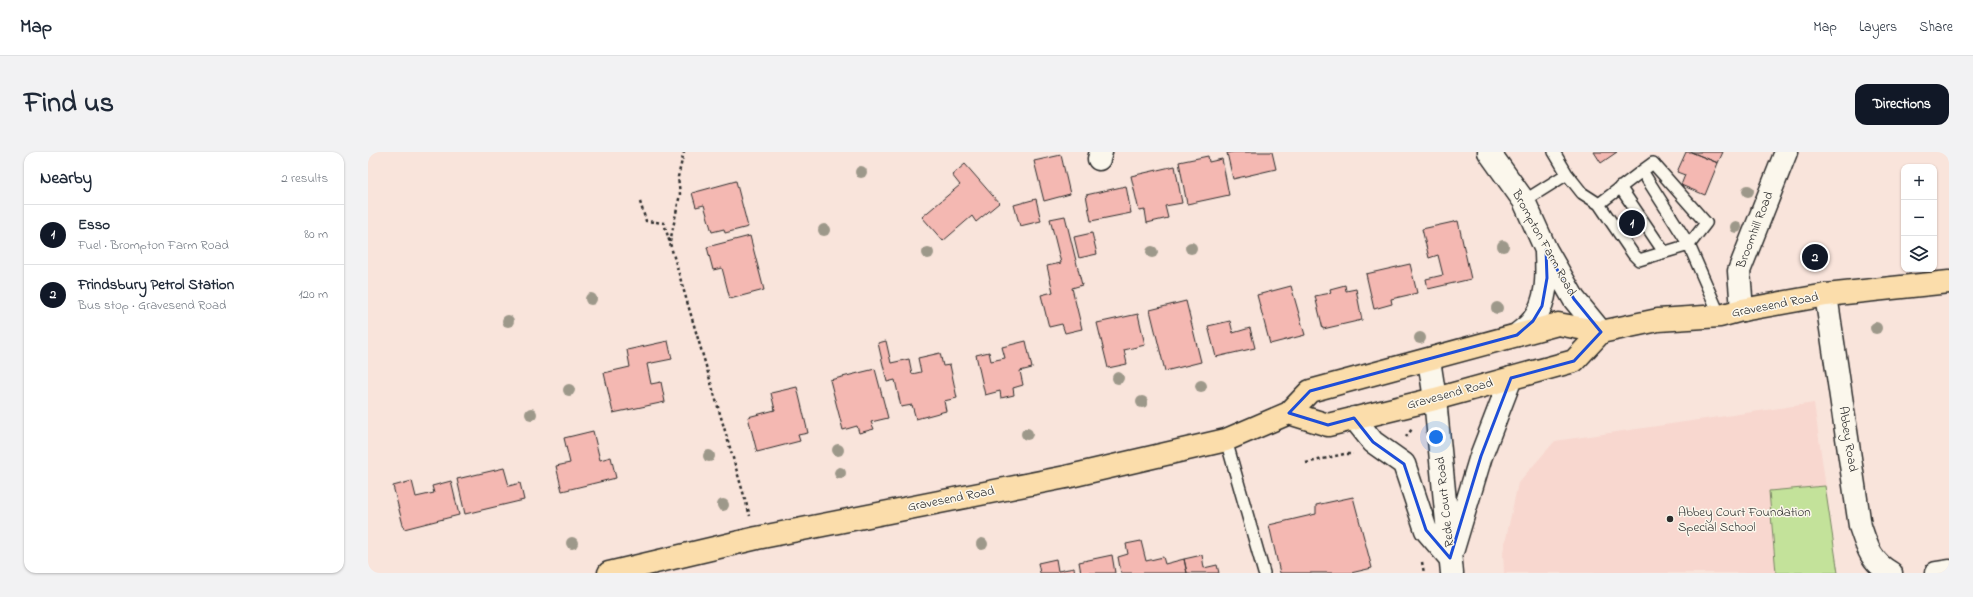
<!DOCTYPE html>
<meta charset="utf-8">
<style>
body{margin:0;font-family:"Indie Flower",sans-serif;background:#f2f2f3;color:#1f2937}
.controls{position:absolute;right:12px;top:12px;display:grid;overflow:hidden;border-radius:8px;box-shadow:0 1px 3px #0004}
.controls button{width:36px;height:36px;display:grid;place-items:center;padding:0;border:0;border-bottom:1px solid #e0e1e3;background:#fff;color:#1f2937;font:20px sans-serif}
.you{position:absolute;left:1068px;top:285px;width:14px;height:14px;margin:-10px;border:3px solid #fff;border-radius:50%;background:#1a73e8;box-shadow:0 0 0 6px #1a73e833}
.badge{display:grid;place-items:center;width:26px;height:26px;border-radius:50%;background:#111827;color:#fff;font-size:13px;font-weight:700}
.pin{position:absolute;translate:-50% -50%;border:2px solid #fff;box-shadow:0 1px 4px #0006}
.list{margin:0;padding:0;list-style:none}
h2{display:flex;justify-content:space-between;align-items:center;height:52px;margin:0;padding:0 16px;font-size:17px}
h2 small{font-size:13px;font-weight:400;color:#747a83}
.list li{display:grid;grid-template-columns:26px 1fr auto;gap:12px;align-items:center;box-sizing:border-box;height:60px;padding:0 16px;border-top:1px solid #e0e1e3}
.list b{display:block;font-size:15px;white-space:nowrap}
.list p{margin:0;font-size:13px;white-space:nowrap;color:#747a83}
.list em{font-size:13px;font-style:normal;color:#747a83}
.icon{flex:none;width:22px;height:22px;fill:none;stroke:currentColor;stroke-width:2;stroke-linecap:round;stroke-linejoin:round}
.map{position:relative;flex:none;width:1581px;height:421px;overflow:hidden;border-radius:12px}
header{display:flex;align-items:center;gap:24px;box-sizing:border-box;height:56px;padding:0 20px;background:#fff;border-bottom:1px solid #e0e1e3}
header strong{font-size:19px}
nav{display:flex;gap:22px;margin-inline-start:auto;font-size:14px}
.intro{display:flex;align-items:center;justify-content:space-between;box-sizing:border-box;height:96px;padding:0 24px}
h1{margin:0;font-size:28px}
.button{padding:10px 18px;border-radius:12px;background:#111827;color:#fff;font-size:14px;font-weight:700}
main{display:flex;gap:24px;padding:0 24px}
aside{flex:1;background:#fff;border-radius:12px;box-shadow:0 1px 3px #0004}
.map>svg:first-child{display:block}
.built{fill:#f8d7cf}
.green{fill:#c3e29a;stroke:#778662}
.building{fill:#f4b8b2;stroke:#2b2b2b}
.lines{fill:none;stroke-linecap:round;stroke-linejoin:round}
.lane-casing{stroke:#2b2b2b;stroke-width:14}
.street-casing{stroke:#2b2b2b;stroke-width:25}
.secondary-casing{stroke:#2b2b2b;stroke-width:25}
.primary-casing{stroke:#2b2b2b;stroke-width:25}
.path{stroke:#2b2b2b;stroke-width:2.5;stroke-dasharray:3 3;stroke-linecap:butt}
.lane{stroke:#fbf7ec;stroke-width:11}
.street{stroke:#fbf7ec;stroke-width:22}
.secondary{stroke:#fbf7ec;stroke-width:22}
.primary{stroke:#fbddab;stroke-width:22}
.tree{fill:#9d988a}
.marked{fill:none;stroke:#1d4ed8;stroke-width:3;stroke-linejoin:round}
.poi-dot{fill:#2b2b2b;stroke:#fbf7ec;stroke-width:1.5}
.labels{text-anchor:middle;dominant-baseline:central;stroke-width:3;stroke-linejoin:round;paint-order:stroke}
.street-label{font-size:13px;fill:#2b2b2b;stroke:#fbf7ec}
.poi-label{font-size:13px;fill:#2b2b2b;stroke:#fbf7ec;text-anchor:start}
</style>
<header>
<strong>Map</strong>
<nav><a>Map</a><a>Layers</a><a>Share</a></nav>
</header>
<div class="intro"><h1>Find us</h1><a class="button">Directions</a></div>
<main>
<aside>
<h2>Nearby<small>2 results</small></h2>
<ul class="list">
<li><span class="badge">1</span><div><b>Esso</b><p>Fuel · Brompton Farm Road</p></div><em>80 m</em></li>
<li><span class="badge">2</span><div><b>Frindsbury Petrol Station</b><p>Bus stop · Gravesend Road</p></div><em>120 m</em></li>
</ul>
</aside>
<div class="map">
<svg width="1581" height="421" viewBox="0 0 1581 421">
<rect width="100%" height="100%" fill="#f9e4db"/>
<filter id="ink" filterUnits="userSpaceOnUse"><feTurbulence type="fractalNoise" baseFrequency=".025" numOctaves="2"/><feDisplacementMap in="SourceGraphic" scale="8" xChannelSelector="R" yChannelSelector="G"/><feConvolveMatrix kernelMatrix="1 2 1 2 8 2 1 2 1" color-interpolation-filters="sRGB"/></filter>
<g filter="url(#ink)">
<!-- built -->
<path class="built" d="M 1446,251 L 1470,421 L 1136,421 L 1135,400 L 1150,331 L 1187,289 Z"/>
<!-- green -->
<path class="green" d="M 1457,334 L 1470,421 L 1408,421 L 1401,339 Z"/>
<!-- building -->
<path class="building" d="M 866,0 L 904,0 L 908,17 L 865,27 L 859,1 Z
M 1226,0 L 1249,0 L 1233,11 Z
M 1318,0 L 1323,0 L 1350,11 L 1337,43 L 1313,33 L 1317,23 L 1309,20 Z
M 1323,0 L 1355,0 L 1350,11 Z
M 693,3 L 702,42 L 676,49 L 666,9 Z
M 840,4 L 841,10 L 854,7 L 861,43 L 819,52 L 811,10 Z
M 597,12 L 631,51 L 608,70 L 604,64 L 575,89 L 554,65 L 592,33 L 584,23 Z
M 807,14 L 814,51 L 797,54 L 800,66 L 779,71 L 777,58 L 771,59 L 763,24 Z
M 368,29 L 380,75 L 357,81 L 356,77 L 344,80 L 336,53 L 328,55 L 324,41 Z
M 758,34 L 763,61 L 723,69 L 718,43 Z
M 668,47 L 673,69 L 652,74 L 646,53 Z
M 697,64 L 714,133 L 704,136 L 714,177 L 697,181 L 694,172 L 681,175 L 673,143 L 685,140 L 679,114 L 693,111 L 682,67 Z
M 1090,69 L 1103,127 L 1060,137 L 1058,127 L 1075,123 L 1070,103 L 1061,106 L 1054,77 Z
M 724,81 L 729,102 L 711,106 L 706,85 Z
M 382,84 L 396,138 L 362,147 L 354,116 L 345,118 L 339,95 Z
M 1042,112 L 1049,141 L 1023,147 L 1024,152 L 1006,157 L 998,122 Z
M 977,133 L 978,139 L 988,137 L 994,168 L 955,177 L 947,144 L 963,141 L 962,137 Z
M 923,134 L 937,183 L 902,192 L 889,143 Z
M 818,149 L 833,210 L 797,219 L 782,158 Z
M 770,162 L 777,193 L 756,198 L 759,212 L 740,216 L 729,171 Z
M 862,169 L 865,181 L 882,176 L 887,196 L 848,205 L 840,174 Z
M 300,189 L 304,207 L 279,212 L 283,232 L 293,230 L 297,250 L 245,261 L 236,221 L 262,215 L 259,198 Z
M 518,189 L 523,211 L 541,207 L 544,222 L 553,220 L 550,206 L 572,201 L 575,214 L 582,213 L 589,246 L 576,249 L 578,259 L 548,267 L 544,253 L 533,255 L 527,228 L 519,230 L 510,191 Z
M 658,189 L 664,216 L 652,219 L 655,233 L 645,236 L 646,243 L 633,246 L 632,239 L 617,243 L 608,203 L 621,200 L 623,209 L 637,206 L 634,195 Z
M 507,217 L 520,266 L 503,270 L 506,277 L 491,281 L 489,274 L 475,278 L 462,228 Z
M 429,235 L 440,281 L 430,283 L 432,289 L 389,300 L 380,265 L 407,258 L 403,241 Z
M 225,279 L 232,308 L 243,305 L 248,326 L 194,339 L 188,314 L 202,311 L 196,286 Z
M 136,316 L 141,334 L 152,331 L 156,348 L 97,362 L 89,327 Z
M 44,329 L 48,345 L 66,341 L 64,334 L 83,329 L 91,363 L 36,377 L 25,334 Z
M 985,345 L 1004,416 L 983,421 L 912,421 L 901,373 L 948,362 L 948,353 Z
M 773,389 L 778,409 L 795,405 L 797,412 L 816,407 L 819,421 L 753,421 L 750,405 L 760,402 L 758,392 Z
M 744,403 L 747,421 L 713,421 L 711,410 Z
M 834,403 L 836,416 L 849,413 L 851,421 L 819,421 L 816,407 Z
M 688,407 L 690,419 L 706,416 L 707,421 L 672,421 L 670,411 Z"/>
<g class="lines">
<!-- lane casing -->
<g class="lane-casing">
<path id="lane" d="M 1186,0 L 1199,22
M 1252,35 L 1296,100
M 1156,49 L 1199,22 L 1214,41 L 1231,52 L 1265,102 L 1271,108 L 1321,93 L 1352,164
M 1231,52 L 1274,19 L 1321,93 L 1338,71 L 1285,11 L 1274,19
M 858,288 L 896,421"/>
</g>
<!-- street casing -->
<g class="street-casing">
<path id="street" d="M 731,7 L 733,0
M 1458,143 L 1492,374 C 1499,395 1503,410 1523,421
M 1374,158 L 1371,119 L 1418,0
M 1568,421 L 1581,419"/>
</g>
<!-- secondary casing -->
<g class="secondary-casing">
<path id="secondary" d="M 1121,0 L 1156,49 L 1178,98 L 1206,147 L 1233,180
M 1149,183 C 1154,178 1161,174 1165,168 C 1180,149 1179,123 1178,101
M 1061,208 L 1067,247 L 1084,421
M 986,266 L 1005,290 L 1036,312 L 1058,378 L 1082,406
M 1085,397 L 1113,304 L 1143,226"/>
</g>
<!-- primary casing -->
<g class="primary-casing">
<path id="primary" d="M 921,261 L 960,273 L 1067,247 L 1206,209 L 1233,180
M 241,421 L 389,386 L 698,325 L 858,288 L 921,261 L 942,239 L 1190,172 L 1233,180 L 1290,168 L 1352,164 L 1374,158 L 1458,143 L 1581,130"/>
</g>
<!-- path -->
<path class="path" d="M 272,50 L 278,69 L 296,71 L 382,364
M 302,90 L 312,42 L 310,25 L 316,0
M 1038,285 L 1044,277
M 938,311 L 976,302 L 985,302
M 1054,410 L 1056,421"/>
<!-- lane -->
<use href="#lane" class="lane"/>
<!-- street -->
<use href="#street" class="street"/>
<!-- secondary -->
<use href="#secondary" class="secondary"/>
<!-- primary -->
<use href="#primary" class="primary"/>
</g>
<!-- trees -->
<g class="tree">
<circle cx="493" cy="20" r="6"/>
<circle cx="1380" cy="39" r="6"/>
<circle cx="1368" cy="75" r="6"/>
<circle cx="456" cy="78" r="6"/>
<circle cx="1135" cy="94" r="6"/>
<circle cx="823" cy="96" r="6"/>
<circle cx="784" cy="100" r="6"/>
<circle cx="560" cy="101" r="6"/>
<circle cx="223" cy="147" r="6"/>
<circle cx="1129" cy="156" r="6"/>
<circle cx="140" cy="169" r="6"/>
<circle cx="1508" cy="176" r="6"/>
<circle cx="1052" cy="186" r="6"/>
<circle cx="750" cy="226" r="6"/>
<circle cx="833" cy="234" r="6"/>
<circle cx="201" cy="238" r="6"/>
<circle cx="774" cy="250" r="6"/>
<circle cx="163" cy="262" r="6"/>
<circle cx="659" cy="282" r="6"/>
<circle cx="470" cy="298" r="6"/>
<circle cx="341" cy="304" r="6"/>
<circle cx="472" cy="321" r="6"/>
<circle cx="355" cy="353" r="6"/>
<circle cx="204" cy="391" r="6"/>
<circle cx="614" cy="392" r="6"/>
</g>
</g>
<!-- marked area -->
<path class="marked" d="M 1178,98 L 1206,147 L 1233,180 L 1206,209 L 1143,226 L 1113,304 L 1082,406 L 1058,378 L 1036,312 L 1005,290 L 986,266 L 960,273 L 921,261 L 942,239 L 1149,183 L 1165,169 L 1174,154 L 1179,126 Z"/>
<!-- markers -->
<circle class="poi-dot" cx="1302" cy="367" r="4"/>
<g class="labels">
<!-- street labels -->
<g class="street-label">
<text transform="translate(1387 78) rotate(-69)">Broomhill Road</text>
<text transform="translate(1176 91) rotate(61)">Brompton Farm Road</text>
<text transform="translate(1407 153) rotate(-11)">Gravesend Road</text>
<text transform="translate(1082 242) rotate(-15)">Gravesend Road</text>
<text transform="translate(1480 287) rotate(81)">Abbey Road</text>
<text transform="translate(583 347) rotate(-11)">Gravesend Road</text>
<text transform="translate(1077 350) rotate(-96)">Rede Court Road</text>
</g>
<!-- poi labels -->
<g class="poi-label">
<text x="1310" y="360">Abbey Court Foundation<tspan x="1310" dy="15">Special School</tspan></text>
</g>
</g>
</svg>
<div class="controls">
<button>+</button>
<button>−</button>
<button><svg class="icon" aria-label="layers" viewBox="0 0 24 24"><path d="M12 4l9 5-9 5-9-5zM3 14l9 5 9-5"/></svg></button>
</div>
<div class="you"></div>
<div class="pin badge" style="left:1264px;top:71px">1</div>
<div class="pin badge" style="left:1447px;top:105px">2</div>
</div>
</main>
